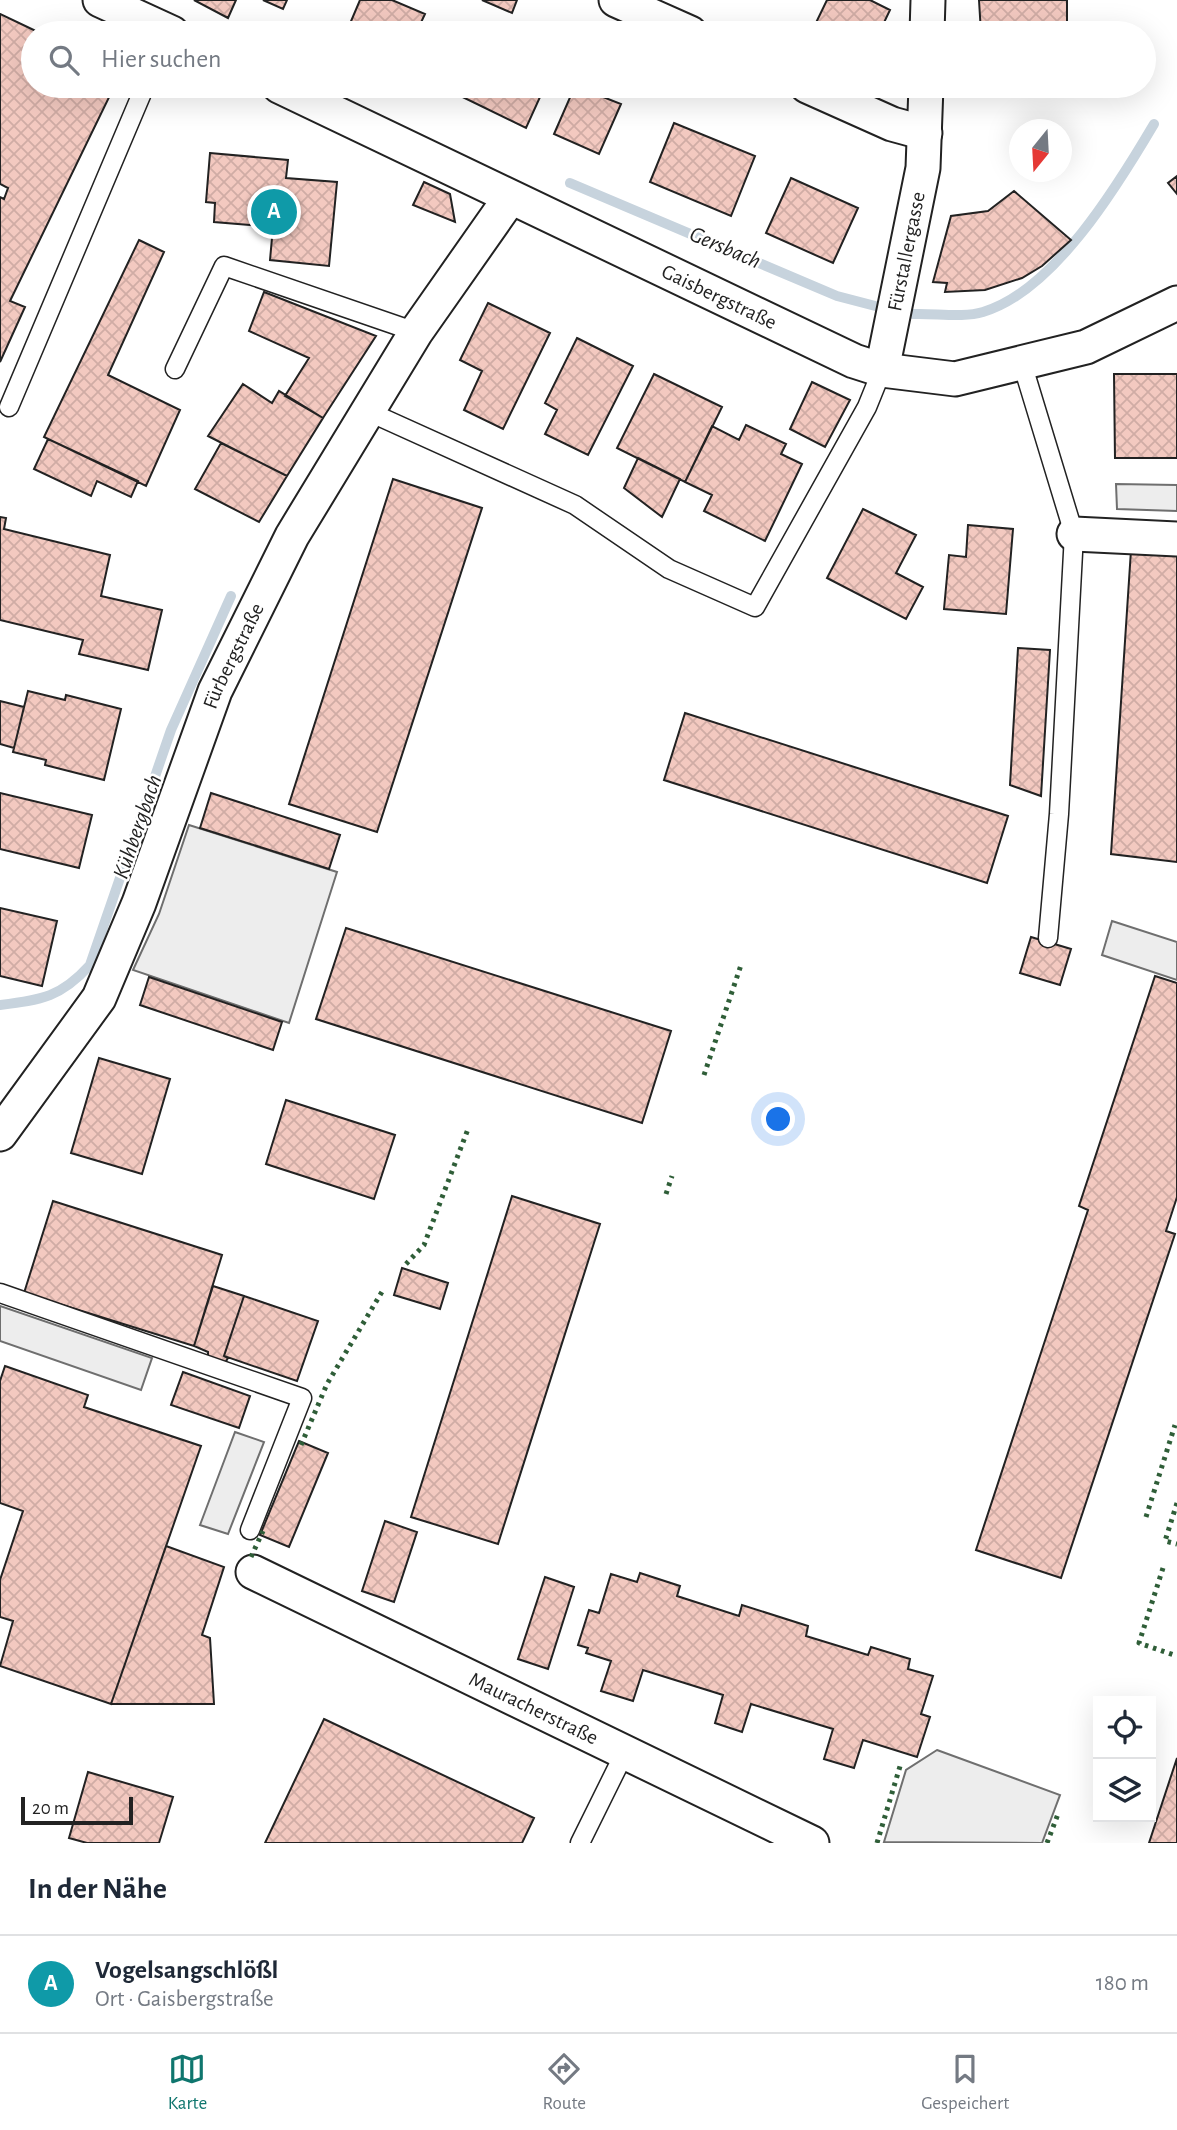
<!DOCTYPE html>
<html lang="de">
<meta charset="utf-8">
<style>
body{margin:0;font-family:"Alegreya Sans",sans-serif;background:#f2f2f3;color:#1f2937}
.controls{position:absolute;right:21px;bottom:21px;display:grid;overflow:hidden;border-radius:0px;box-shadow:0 7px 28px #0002}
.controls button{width:63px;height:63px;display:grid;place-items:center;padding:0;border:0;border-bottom:2px solid #e0e1e3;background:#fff;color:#1f2937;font:35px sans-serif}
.compass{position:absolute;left:1009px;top:119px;width:63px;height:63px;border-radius:50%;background:#fff;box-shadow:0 7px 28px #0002;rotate:198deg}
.scale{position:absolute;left:21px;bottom:18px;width:112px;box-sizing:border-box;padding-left:7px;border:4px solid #222;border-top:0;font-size:19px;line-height:24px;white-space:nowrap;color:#222;-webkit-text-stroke:5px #fff;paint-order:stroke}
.you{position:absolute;left:779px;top:1120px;width:24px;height:24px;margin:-18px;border:5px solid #fff;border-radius:50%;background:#1a73e8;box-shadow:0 0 0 10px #1a73e833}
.badge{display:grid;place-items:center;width:46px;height:46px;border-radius:50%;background:#0f766e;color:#fff;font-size:23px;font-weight:700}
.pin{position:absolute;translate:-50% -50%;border:4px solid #fff;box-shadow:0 2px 7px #0006}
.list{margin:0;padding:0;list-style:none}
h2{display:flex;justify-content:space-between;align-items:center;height:91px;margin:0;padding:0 28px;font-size:30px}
h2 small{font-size:23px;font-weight:400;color:#747a83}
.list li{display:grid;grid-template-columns:46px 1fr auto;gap:21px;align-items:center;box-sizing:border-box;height:98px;padding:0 28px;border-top:2px solid #e0e1e3}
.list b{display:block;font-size:26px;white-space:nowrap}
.list p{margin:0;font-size:23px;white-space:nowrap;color:#747a83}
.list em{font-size:23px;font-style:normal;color:#747a83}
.icon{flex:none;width:38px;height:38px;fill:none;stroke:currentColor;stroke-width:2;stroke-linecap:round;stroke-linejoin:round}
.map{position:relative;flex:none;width:1177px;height:1843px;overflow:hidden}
.search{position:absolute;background:#fff;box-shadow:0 7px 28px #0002;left:21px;right:21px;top:21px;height:77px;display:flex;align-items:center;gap:18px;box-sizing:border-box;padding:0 24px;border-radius:38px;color:#747a83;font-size:26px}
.sheet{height:189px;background:#fff}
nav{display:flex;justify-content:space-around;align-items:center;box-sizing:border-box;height:98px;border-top:2px solid #e0e1e3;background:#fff;font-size:19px;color:#747a83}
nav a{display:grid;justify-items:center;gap:4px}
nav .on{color:#0f766e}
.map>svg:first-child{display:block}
.parking{fill:#ededed;stroke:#6f6f6f;stroke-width:2}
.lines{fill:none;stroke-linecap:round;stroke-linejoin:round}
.stream{stroke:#c7d3dd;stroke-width:10}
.building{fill:url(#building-cross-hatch);stroke:#222;stroke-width:2}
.service-casing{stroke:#222;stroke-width:21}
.minor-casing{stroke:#222;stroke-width:37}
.service{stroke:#fff;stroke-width:18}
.minor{stroke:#fff;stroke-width:33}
.hedge{stroke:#2f5e38;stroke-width:5;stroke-dasharray:3.5 5;stroke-linecap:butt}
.labels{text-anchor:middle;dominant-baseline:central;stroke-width:5;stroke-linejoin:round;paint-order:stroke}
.street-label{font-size:21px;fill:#222;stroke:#fff}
.water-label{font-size:23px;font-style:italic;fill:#222;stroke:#fff}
</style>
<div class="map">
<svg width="1177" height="1843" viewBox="0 0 1177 1843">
<defs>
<pattern id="building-cross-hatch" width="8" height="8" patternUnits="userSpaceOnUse" patternTransform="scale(1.75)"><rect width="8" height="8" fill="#f3c9c0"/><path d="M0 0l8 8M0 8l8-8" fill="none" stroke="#d0aca5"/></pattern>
</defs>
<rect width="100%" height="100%" fill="#fff"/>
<!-- parking -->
<path class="parking" d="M 1116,484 L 1177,485 L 1177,511 L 1117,509 Z
M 189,825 L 337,872 L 289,1023 L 133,970 L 159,914 Z
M 1112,921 L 1177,942 L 1177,980 L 1102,955 Z
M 0,1306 L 152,1358 L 141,1390 L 0,1341 Z
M 235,1432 L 264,1442 L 228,1534 L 200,1525 Z
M 937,1750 L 1060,1795 L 1042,1843 L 884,1842 L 906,1770 Z"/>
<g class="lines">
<!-- stream -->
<path class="stream" d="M 570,183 L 837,296 L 883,308
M 913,314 C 935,313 963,318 983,312 C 1054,291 1118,185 1154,124
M 0,1005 C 42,1000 61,997 90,965 L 171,730 L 231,596"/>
</g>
<!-- building -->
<path class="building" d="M 194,0 L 236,0 L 228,18 Z
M 263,0 L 287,0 L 283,9 Z
M 360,0 L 392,0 L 425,14 L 416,33 L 346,33 Z
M 482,0 L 517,0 L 512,13 Z
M 827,0 L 870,0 L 890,10 L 879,33 L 811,33 Z
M 979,0 L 1067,0 L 1067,33 L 981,33 Z
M 0,14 L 40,33 L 33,33 L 33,86 L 114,87 L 10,301 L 25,307 L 0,362 L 0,197 L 4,199 L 8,188 L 0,184 Z
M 440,86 L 545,86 L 526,128 Z
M 575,86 L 621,104 L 599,154 L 554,134 Z
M 674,123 L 755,156 L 731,216 L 650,182 Z
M 210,153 L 288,160 L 286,178 L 337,182 L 329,266 L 270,260 L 273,227 L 214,222 L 215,203 L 206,202 Z
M 1177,176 L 1177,194 L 1168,183 Z
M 791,178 L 858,208 L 833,263 L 766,233 Z
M 424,182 L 450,194 L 455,222 L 413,205 Z
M 1014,191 L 1071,240 L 1042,266 L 1022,278 L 985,290 L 945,292 L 947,283 L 933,282 L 951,216 L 988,211 Z
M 139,240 L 164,252 L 108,375 L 180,410 L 146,486 L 44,437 Z
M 264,292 L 376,336 L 323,418 L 285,396 L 309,358 L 249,331 Z
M 488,303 L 550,333 L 503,429 L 464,410 L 482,371 L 460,360 Z
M 577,338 L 633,366 L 588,455 L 545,434 L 557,410 L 545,403 Z
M 654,374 L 722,407 L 685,482 L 617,448 Z
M 1114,374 L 1177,374 L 1177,458 L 1115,458 Z
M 812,382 L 850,400 L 825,447 L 790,429 Z
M 243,384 L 272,403 L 279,391 L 323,418 L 287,476 L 208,436 Z
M 746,425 L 786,444 L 781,454 L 802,464 L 765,541 L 704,511 L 712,495 L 685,482 L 712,426 L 739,440 Z
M 48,439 L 138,481 L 131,497 L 97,481 L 91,496 L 34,469 Z
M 221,443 L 287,476 L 259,522 L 195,489 Z
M 638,458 L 680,479 L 662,517 L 624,488 Z
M 393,479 L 482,508 L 377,832 L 289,804 Z
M 863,509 L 916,535 L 896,573 L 923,587 L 906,619 L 827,578 Z
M 0,517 L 6,518 L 4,529 L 110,555 L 101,596 L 162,610 L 148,670 L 79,654 L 83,640 L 0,620 Z
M 968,525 L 1013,529 L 1006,614 L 944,609 L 949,555 L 966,557 Z
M 1131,550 L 1177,553 L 1177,862 L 1111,854 Z
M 1018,648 L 1050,650 L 1041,796 L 1010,785 Z
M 28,691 L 65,700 L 66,695 L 121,709 L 104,780 L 45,765 L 46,760 L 13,752 Z
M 0,701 L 24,707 L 14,748 L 0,744 Z
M 685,713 L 1008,816 L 987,883 L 664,780 Z
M 0,793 L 92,815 L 79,868 L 0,849 Z
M 211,793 L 340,835 L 329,869 L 200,828 Z
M 0,908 L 57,921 L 42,986 L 0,976 Z
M 346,928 L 671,1031 L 642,1123 L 316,1019 Z
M 1031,937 L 1071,949 L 1060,985 L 1020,973 Z
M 1155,976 L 1177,983 L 1177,1197 L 1166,1231 L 1175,1234 L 1061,1578 L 976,1550 L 1088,1210 L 1079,1206 Z
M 149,977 L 282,1022 L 273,1050 L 140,1005 Z
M 99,1058 L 170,1079 L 142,1174 L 71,1153 Z
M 286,1100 L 395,1135 L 374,1199 L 266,1164 Z
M 512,1196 L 600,1224 L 498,1544 L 411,1517 Z
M 53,1201 L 222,1255 L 194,1346 L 24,1293 Z
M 402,1268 L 448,1283 L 440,1309 L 394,1295 Z
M 213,1286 L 244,1296 L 224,1356 L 228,1358 L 225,1363 L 208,1359 L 208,1352 L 194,1346 Z
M 244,1296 L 318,1321 L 297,1381 L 224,1356 Z
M 5,1366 L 88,1395 L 84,1407 L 201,1446 L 111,1704 L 0,1666 L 13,1621 L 0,1617 L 0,1580 L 23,1511 L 0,1503 L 0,1381 Z
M 183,1372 L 250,1396 L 239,1428 L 171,1405 Z
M 299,1441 L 328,1453 L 289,1547 L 260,1535 Z
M 385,1521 L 417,1532 L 394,1602 L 362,1591 Z
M 166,1546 L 224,1567 L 202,1635 L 210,1638 L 214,1704 L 111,1704 Z
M 640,1573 L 680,1586 L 677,1596 L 739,1616 L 742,1605 L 808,1626 L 806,1636 L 868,1655 L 871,1647 L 910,1659 L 908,1669 L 933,1676 L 921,1714 L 930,1717 L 917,1757 L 863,1740 L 854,1768 L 824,1759 L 833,1729 L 751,1704 L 742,1732 L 715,1723 L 723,1695 L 643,1670 L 633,1701 L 601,1691 L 611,1661 L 586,1653 L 588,1648 L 578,1645 L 589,1610 L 599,1613 L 611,1574 L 637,1582 Z
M 545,1577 L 574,1587 L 548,1669 L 518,1659 Z
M 324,1719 L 534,1818 L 522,1843 L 265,1843 Z
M 1177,1758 L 1177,1843 L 1149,1843 Z
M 88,1772 L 173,1797 L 159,1843 L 87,1843 L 69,1838 Z"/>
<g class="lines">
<!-- service casing -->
<g class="service-casing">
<path id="service" d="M 1022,363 L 1074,534 L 1059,814 L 1048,938
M 175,369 L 224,266 L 416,332
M 9,407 L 145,86
M 367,411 L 575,505 L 669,569 L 755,607 L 867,407 L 882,370
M 0,1293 L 302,1398 L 250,1530
M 580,1843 L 625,1752"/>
</g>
<!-- minor casing -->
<g class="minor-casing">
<g id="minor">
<path d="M 100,0 L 172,33"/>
<path d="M 616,0 L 690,33"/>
<path d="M 927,33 L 928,0"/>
<path id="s1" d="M 279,86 L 854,361 L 882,370 L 955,379 L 1086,347 L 1177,303"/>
<path d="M 807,86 L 892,124 L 925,133"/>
<path id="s2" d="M 882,370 L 923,168 L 926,86"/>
<path d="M 1074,534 L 1177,539"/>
<path id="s3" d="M 0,1134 L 99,998 L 139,903 L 215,691 L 292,536 L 416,332 L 510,198"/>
<path id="s4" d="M 253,1572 L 812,1843"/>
</g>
</g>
<!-- service -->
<use href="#service" class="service"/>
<!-- minor -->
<use href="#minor" class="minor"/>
<!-- hedge -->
<path class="hedge" d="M 704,1075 L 741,965
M 666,1194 L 672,1176
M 406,1264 L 424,1245 L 468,1129
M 301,1445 L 327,1384 L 383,1290
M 1177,1503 L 1165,1541 L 1177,1544
M 1146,1517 L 1175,1425
M 251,1557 L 263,1531
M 1163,1568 L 1139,1643 L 1177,1656
M 877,1843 L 901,1763
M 1047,1843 L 1058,1814"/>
</g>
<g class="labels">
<!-- street labels -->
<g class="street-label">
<text stroke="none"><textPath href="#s2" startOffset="121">Fürstallergasse</textPath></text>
<text stroke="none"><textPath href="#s1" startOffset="488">Gaisbergstraße</textPath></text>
<text stroke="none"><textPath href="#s3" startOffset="536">Fürbergstraße</textPath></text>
<text stroke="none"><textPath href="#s4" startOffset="312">Mauracherstraße</textPath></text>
</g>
<!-- water labels -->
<g class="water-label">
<text transform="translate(725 248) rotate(23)">Gersbach</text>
<text transform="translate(138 827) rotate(-71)">Kühbergbach</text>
</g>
</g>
</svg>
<div class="controls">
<button><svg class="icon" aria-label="locate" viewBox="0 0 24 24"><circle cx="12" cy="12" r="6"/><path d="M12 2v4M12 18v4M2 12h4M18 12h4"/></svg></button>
<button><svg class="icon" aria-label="layers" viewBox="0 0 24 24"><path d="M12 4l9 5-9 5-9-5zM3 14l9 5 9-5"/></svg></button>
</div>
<svg class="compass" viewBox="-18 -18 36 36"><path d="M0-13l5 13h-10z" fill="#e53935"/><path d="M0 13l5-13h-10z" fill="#747a83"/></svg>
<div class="scale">20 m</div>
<div class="you"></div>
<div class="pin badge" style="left:274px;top:212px;background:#0f9aa8">A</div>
<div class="search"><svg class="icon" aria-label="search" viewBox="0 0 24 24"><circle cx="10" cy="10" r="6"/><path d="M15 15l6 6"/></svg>Hier suchen</div>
</div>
<section class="sheet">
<h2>In der Nähe<small></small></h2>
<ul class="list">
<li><span class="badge" style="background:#0f9aa8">A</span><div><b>Vogelsangschlößl</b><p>Ort · Gaisbergstraße</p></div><em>180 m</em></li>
</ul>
</section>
<nav>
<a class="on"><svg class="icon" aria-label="map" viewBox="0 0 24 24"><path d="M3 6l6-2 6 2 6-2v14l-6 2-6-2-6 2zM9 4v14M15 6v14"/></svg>Karte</a>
<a><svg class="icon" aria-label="directions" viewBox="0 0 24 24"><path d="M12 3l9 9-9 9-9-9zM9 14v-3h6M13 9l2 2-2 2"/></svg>Route</a>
<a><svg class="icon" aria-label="saved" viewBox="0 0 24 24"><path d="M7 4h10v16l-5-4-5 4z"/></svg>Gespeichert</a>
</nav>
